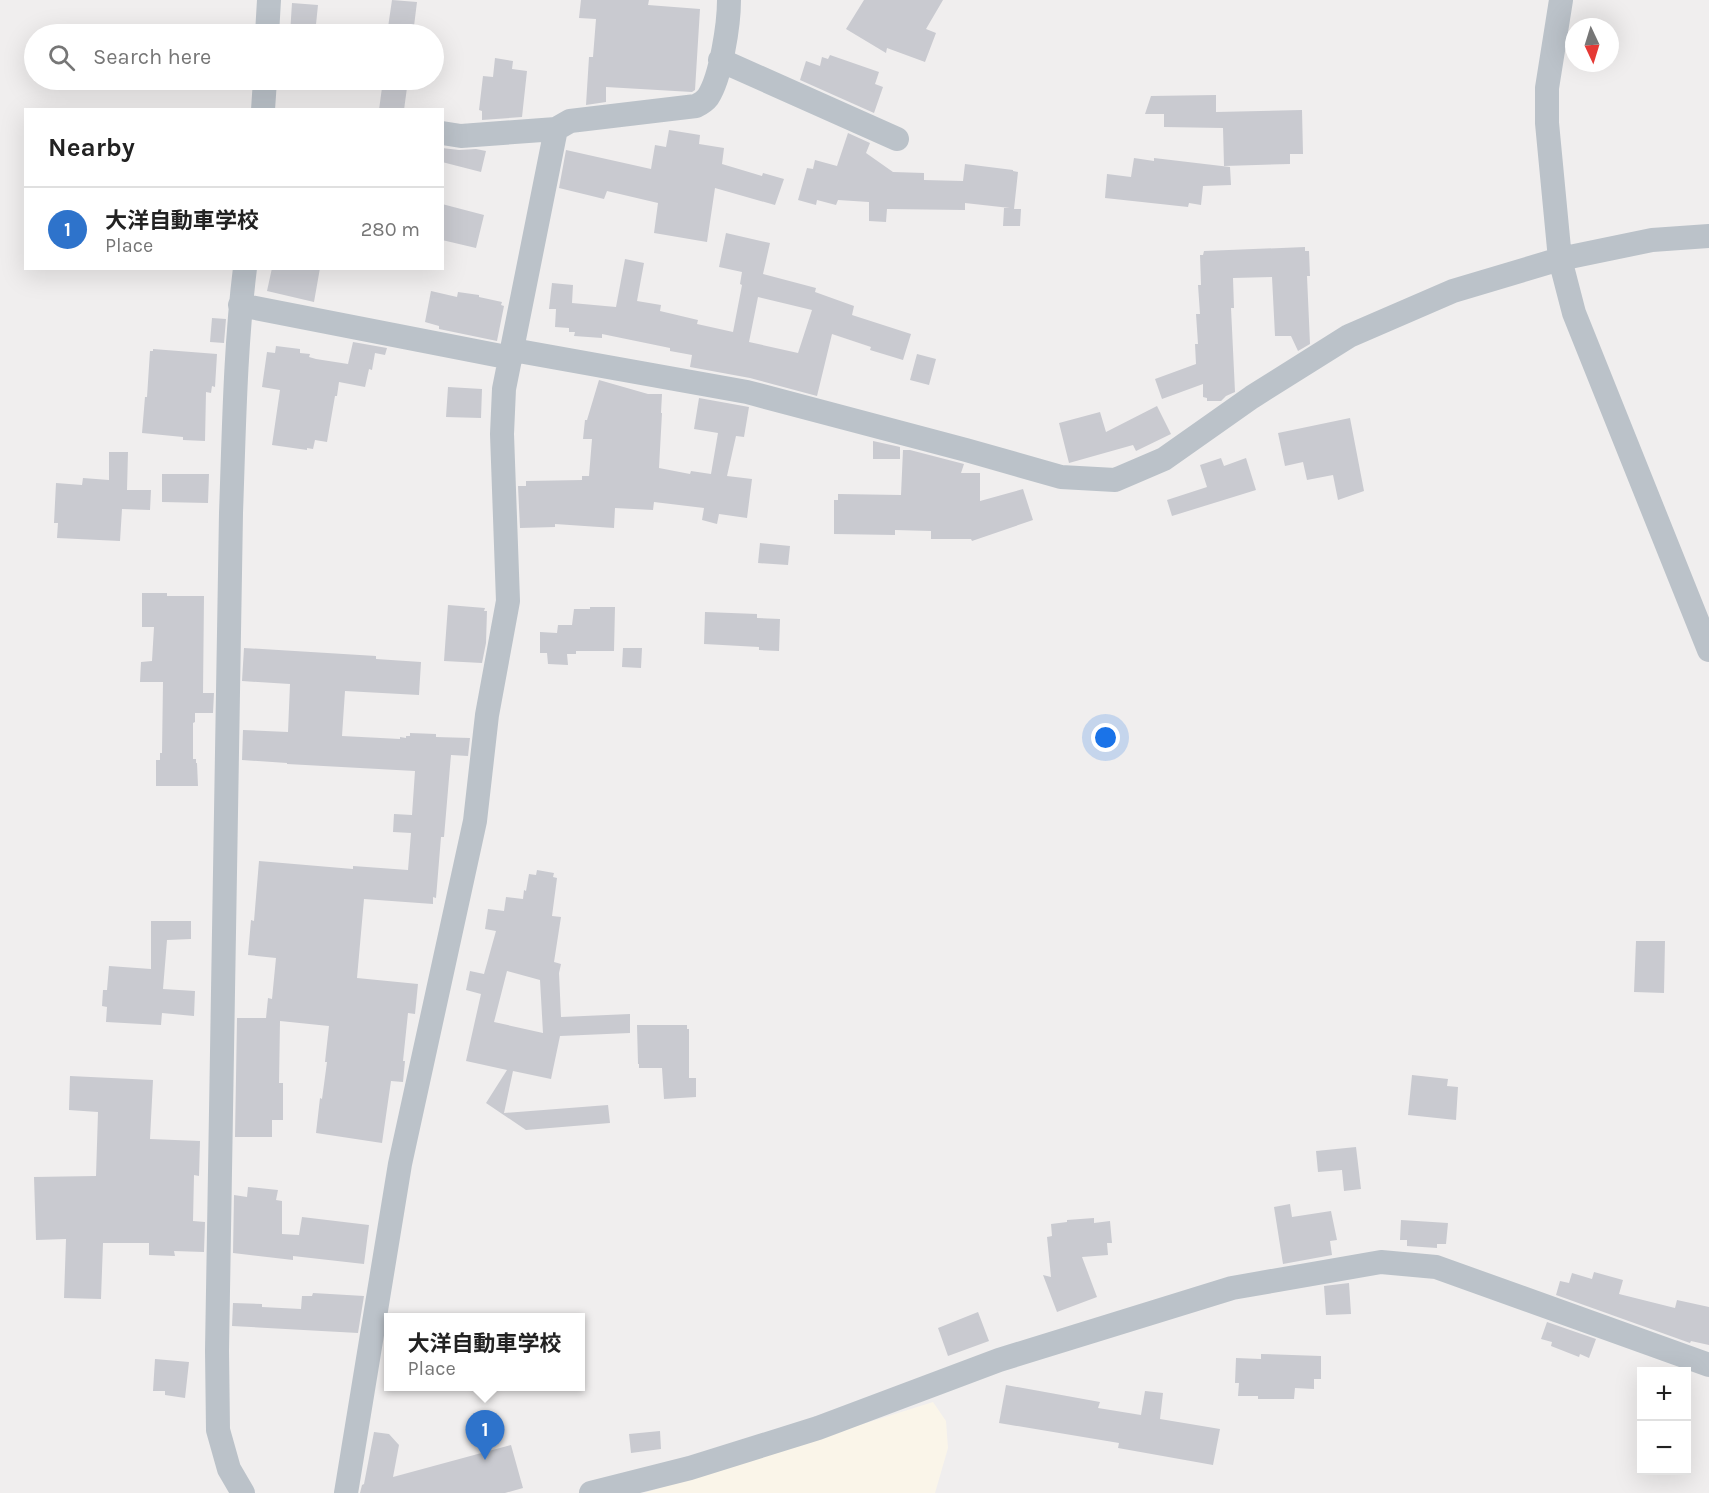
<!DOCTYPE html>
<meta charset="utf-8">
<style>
body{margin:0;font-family:Karla,"Noto Sans JP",sans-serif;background:#f2f2f2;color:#222}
.controls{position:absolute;right:18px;bottom:18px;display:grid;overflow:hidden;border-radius:0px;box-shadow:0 6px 24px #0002}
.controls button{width:54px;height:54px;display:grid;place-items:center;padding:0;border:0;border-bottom:2px solid #e0e0e0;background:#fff;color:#222;font:30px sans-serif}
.compass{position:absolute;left:1565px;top:18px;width:54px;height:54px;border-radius:50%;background:#fff;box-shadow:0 6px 24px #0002;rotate:176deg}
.you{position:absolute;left:1106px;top:738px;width:21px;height:21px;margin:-15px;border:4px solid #fff;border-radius:50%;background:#1a73e8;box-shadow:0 0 0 9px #1a73e833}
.badge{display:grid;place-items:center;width:39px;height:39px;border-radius:50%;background:#2e73cb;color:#fff;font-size:20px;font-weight:700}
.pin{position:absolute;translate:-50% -50px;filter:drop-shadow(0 2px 3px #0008)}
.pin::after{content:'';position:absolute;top:32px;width:21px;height:18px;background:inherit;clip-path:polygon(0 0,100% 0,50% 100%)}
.popup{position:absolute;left:384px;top:1313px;width:201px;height:78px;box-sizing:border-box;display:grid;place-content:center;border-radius:0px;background:#fff;filter:drop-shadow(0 2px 4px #0005);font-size:20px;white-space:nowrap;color:#767676}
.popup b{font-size:22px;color:#222}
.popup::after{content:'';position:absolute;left:50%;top:100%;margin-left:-12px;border:12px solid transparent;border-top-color:#fff}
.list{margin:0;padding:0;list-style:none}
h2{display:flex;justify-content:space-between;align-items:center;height:78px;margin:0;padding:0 24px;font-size:26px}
h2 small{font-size:20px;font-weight:400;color:#767676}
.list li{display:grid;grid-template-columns:39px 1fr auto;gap:18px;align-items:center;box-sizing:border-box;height:84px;padding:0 24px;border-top:2px solid #e0e0e0}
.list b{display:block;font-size:22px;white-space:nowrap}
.list p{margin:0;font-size:20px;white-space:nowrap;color:#767676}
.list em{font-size:20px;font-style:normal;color:#767676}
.icon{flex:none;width:33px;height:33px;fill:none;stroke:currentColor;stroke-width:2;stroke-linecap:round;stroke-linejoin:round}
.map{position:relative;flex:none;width:1709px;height:1493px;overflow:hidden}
.search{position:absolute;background:#fff;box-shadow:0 6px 24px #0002;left:24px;top:24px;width:420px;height:66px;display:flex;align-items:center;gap:15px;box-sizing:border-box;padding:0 21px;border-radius:33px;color:#767676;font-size:22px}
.panel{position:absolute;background:#fff;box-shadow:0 6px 24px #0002;left:24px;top:108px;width:420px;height:162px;border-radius:0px}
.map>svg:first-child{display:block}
.commercial{fill:#faf5e9}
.building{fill:#c9cad0;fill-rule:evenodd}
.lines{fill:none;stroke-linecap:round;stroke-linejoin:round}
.street{stroke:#bbc2c9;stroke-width:24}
</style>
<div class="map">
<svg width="1709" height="1493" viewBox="0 0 1709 1493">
<rect width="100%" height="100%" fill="#f0eeee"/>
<!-- commercial -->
<path class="commercial" d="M 933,1402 L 946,1421 L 948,1448 L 935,1493 L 644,1493 Z"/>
<!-- building -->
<path class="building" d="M 392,0 L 417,2 L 413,34 L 387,34 Z
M 581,0 L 649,0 L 648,5 L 700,9 L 695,90 L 692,92 L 606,87 L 606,102 L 586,105 L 589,57 L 593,57 L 596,19 L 579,18 Z
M 864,0 L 943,0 L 926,29 L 936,33 L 925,62 L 887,48 L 886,53 L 846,29 Z
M 292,3 L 318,5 L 315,34 L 290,34 Z
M 830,55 L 879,72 L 875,84 L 883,87 L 874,113 L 800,80 L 806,61 L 820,66 L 822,57 L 828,59 Z
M 495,58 L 513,61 L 512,69 L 527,71 L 522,117 L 482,120 L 482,111 L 479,110 L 483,76 L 493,77 Z
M 383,80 L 408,80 L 404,110 L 379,110 Z
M 1216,95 L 1216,112 L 1302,110 L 1303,154 L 1290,154 L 1290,164 L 1224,166 L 1223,128 L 1164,127 L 1164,114 L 1145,114 L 1151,96 Z
M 669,130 L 700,135 L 699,144 L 724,148 L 722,164 L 762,176 L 763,173 L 784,179 L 775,205 L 715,188 L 707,242 L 654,233 L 658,203 L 607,191 L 604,199 L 559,188 L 566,150 L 651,169 L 655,145 L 666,147 Z
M 848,133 L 870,143 L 866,153 L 893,172 L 924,173 L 924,180 L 963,181 L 965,164 L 1013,170 L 1013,171 L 1018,172 L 1014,209 L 1021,209 L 1020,226 L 1003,226 L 1004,208 L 1010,208 L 965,203 L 965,210 L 887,209 L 886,222 L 869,221 L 869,202 L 838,200 L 836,205 L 817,200 L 816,205 L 798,200 L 807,168 L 813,169 L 815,160 L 837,166 Z
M 442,148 L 459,150 L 476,149 L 486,151 L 481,172 L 442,162 Z
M 1134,158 L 1154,161 L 1154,158 L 1230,167 L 1231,185 L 1203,186 L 1201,205 L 1189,203 L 1188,207 L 1105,198 L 1107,174 L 1131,177 Z
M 442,204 L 484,215 L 476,248 L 442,240 Z
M 726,233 L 770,243 L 763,274 L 816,288 L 815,292 L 854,306 L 852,315 L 911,334 L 903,360 L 870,350 L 871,347 L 832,334 L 817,396 L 750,378 L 690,367 L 692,355 L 670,351 L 670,348 L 602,334 L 602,338 L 574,336 L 575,332 L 569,332 L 569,328 L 555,327 L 556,309 L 549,309 L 552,283 L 573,285 L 572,303 L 616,307 L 625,259 L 644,263 L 637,301 L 661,305 L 660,311 L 698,320 L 697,324 L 733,332 L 742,285 L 740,284 L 742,272 L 719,267 ZM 758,297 L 812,310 L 798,353 L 749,342 Z
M 1305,247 L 1305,251 L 1309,251 L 1310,276 L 1307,276 L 1310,344 L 1298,351 L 1291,336 L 1275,336 L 1272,277 L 1233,278 L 1234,308 L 1231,308 L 1235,392 L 1226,396 L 1221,401 L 1207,401 L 1207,398 L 1203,397 L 1203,384 L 1162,399 L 1155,379 L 1196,364 L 1195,344 L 1198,344 L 1196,314 L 1200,314 L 1198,285 L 1201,285 L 1200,255 L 1203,255 L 1204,251 Z
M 272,268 L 320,268 L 314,302 L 267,291 Z
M 431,291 L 457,297 L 458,292 L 479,295 L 479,297 L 502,302 L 501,305 L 504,306 L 497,341 L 439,329 L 439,326 L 425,322 Z
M 212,318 L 226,319 L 224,343 L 210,342 Z
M 353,342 L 387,348 L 385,355 L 375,353 L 372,370 L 369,369 L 365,387 L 339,382 L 337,396 L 335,396 L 327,442 L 315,440 L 313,449 L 307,448 L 307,450 L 272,445 L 280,390 L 262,387 L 267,352 L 275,353 L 276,346 L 300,349 L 300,353 L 310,354 L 309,357 L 316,359 L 348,364 Z
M 153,349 L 217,354 L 215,387 L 212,386 L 211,393 L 206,392 L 205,441 L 183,440 L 183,437 L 142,433 L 145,397 L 147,397 L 150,351 L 153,351 Z
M 917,354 L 936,359 L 929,385 L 910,380 Z
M 599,380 L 648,394 L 662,394 L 661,413 L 662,413 L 659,468 L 690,474 L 691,471 L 711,474 L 718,433 L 694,429 L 699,398 L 749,407 L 744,437 L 736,436 L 727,476 L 752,479 L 747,518 L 719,514 L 717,524 L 702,520 L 704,508 L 654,502 L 653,510 L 615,508 L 614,528 L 555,524 L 555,527 L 520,528 L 518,486 L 526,486 L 526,481 L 582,480 L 582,476 L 589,476 L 592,439 L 583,439 L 585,420 L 587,420 Z
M 448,387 L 482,389 L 481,418 L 446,417 Z
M 1157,406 L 1171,434 L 1136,451 L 1133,445 L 1069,463 L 1059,423 L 1100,412 L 1106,432 Z
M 1350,418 L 1364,491 L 1338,500 L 1333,475 L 1307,480 L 1303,462 L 1285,466 L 1278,433 Z
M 873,441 L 900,447 L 900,459 L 873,459 Z
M 903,450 L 910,450 L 964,464 L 961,473 L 980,473 L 980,501 L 1023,489 L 1033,520 L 972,541 L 971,539 L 931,539 L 931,531 L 895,530 L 895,535 L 834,534 L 834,500 L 838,500 L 838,494 L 901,495 Z
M 109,452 L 128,452 L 127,490 L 151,490 L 150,510 L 122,509 L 120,541 L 57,538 L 58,523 L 54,523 L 56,483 L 82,485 L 83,478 L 109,480 Z
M 1221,458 L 1224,466 L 1246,458 L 1256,490 L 1172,516 L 1167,500 L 1207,487 L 1200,465 Z
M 162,474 L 209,474 L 208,503 L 162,502 Z
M 760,543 L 790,546 L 788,565 L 758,563 Z
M 142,593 L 167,593 L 167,596 L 204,596 L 203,693 L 214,693 L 213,713 L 195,713 L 195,722 L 193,723 L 193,759 L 196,759 L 196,763 L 197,763 L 198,786 L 156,786 L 156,760 L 160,760 L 160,753 L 162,753 L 163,682 L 140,682 L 141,662 L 152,661 L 154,627 L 142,627 Z
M 448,605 L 485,608 L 484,611 L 487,611 L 486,643 L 482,663 L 444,661 Z
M 590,607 L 615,607 L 614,651 L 576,651 L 576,654 L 567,654 L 568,665 L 548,664 L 547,653 L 540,653 L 540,632 L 557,633 L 558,625 L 572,625 L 574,609 L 590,609 Z
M 705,612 L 757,614 L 757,618 L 780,619 L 779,651 L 759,650 L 759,647 L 704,644 Z
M 244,648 L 376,656 L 376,659 L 421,662 L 419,695 L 345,691 L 342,736 L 400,739 L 400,737 L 406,738 L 406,736 L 410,736 L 410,733 L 436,734 L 436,737 L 470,738 L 468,756 L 451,755 L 444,837 L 441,837 L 436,898 L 433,897 L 433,904 L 364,899 L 357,978 L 418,984 L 415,1014 L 408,1013 L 403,1061 L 405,1061 L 403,1082 L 391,1081 L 382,1143 L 316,1133 L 320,1098 L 322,1099 L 327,1062 L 325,1062 L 329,1026 L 280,1021 L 279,1083 L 283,1083 L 283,1120 L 272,1120 L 272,1137 L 235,1137 L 237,1018 L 266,1018 L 268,998 L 272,999 L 276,958 L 248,955 L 251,920 L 254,921 L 259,861 L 353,869 L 353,866 L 408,870 L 411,833 L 393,832 L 394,814 L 412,815 L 415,771 L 287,764 L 287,763 L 242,760 L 243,730 L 288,732 L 290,684 L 242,681 Z
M 623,648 L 642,648 L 641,668 L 622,667 Z
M 537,870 L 554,873 L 553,877 L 557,878 L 552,916 L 561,917 L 554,962 L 561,964 L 559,973 L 561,1017 L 630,1014 L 630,1033 L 560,1036 L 551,1079 L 513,1071 L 504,1113 L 608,1105 L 610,1123 L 526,1130 L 486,1103 L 507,1070 L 466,1061 L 481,994 L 466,990 L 470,971 L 484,974 L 496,931 L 485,929 L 488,909 L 504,911 L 506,897 L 523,899 L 524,890 L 526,891 L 529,874 L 536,875 ZM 507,971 L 540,980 L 543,1033 L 494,1022 Z
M 151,921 L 191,921 L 191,939 L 167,940 L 163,989 L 195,991 L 194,1016 L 162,1013 L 161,1025 L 106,1022 L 107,1007 L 102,1006 L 103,990 L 107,990 L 109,966 L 151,969 Z
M 1636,941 L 1665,941 L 1664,993 L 1634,992 Z
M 637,1025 L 687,1025 L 687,1029 L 689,1029 L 689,1078 L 696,1078 L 696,1097 L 664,1099 L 662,1068 L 639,1068 L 639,1064 L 638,1064 Z
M 1412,1075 L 1448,1079 L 1447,1086 L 1458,1087 L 1456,1120 L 1408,1115 Z
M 70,1076 L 153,1080 L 150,1139 L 200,1141 L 199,1176 L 194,1175 L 193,1221 L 205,1222 L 204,1252 L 174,1251 L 175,1256 L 149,1255 L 149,1243 L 103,1243 L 101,1299 L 64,1298 L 66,1239 L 36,1240 L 34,1177 L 96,1176 L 98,1112 L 69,1110 Z
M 1356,1147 L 1361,1189 L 1344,1191 L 1342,1170 L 1318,1172 L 1316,1151 Z
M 248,1187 L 278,1190 L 276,1200 L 282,1201 L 282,1234 L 299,1235 L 302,1217 L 369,1225 L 364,1264 L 293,1256 L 293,1260 L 233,1253 L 234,1195 L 247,1197 Z
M 1290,1204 L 1292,1217 L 1331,1211 L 1337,1240 L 1330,1241 L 1332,1255 L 1283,1264 L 1274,1207 Z
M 1094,1218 L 1094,1223 L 1110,1221 L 1112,1243 L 1107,1243 L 1108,1255 L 1082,1257 L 1097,1297 L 1057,1312 L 1043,1275 L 1051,1277 L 1047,1237 L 1052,1236 L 1051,1224 L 1067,1222 L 1067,1220 Z
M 1401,1220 L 1448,1223 L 1446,1244 L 1437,1244 L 1437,1248 L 1407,1246 L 1407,1240 L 1400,1240 Z
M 1594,1272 L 1623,1280 L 1619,1294 L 1675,1308 L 1677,1300 L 1709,1307 L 1709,1345 L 1691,1341 L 1690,1343 L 1556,1295 L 1560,1281 L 1569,1283 L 1572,1273 L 1592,1279 Z
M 1349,1283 L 1351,1314 L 1326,1315 L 1324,1286 Z
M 313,1293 L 364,1296 L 358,1333 L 232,1326 L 233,1303 L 262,1304 L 262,1307 L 301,1309 L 302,1296 L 312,1296 Z
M 978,1312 L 989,1341 L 948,1356 L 938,1328 Z
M 1547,1322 L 1596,1339 L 1589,1358 L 1580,1354 L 1579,1357 L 1551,1346 L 1552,1342 L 1541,1339 Z
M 1261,1354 L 1321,1356 L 1321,1379 L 1314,1379 L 1314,1389 L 1295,1388 L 1294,1399 L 1258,1399 L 1258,1396 L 1238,1396 L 1239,1383 L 1235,1383 L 1236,1358 L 1261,1359 Z
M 155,1359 L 189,1362 L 185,1398 L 165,1395 L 165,1391 L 153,1391 Z
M 1006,1385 L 1100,1402 L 1098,1408 L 1141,1415 L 1145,1391 L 1163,1393 L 1160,1419 L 1220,1429 L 1213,1465 L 1118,1448 L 1119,1443 L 999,1423 Z
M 660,1431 L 661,1449 L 631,1453 L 629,1434 Z
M 374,1432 L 389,1434 L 399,1445 L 393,1477 L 511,1445 L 523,1488 L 505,1493 L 360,1493 L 362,1485 L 364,1484 Z"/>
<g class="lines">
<!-- street -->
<path class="street" d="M 1561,0 L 1547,88 L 1547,123 L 1560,259 L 1574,313 L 1709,650
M 267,34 L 269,0
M 720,60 L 897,139
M 263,110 L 265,80
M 556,129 L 570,121 L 696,106 C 700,104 705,101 708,97 C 721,77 729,24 729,0
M 240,305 L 511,358
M 513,350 L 747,392 L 966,450 L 1061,477 L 1115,480 L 1164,459 L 1252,397 L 1349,336 L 1453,291 L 1560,259 L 1652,240 L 1709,236
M 243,1493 L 229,1469 L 218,1430 L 217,1351 L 231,513 C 234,431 235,349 245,268
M 346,1493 L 400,1164 L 475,821 L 487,715 L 508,601 L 502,434 L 504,389 L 556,129 L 461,136 L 442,133
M 591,1493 L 690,1468 L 818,1428 L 999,1360 L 1232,1288 L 1381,1262 L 1436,1267 L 1709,1365"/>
</g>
</svg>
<div class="controls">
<button>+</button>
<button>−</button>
</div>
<svg class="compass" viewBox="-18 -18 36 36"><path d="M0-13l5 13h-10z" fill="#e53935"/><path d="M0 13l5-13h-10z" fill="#767676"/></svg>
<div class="you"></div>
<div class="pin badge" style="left:485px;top:1460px">1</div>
<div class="popup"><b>大洋自動車学校</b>Place</div>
<div class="search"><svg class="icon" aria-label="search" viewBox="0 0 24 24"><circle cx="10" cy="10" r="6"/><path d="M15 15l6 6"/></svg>Search here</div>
<section class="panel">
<h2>Nearby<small></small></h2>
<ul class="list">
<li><span class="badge">1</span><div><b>大洋自動車学校</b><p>Place</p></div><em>280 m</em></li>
</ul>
</section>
</div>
